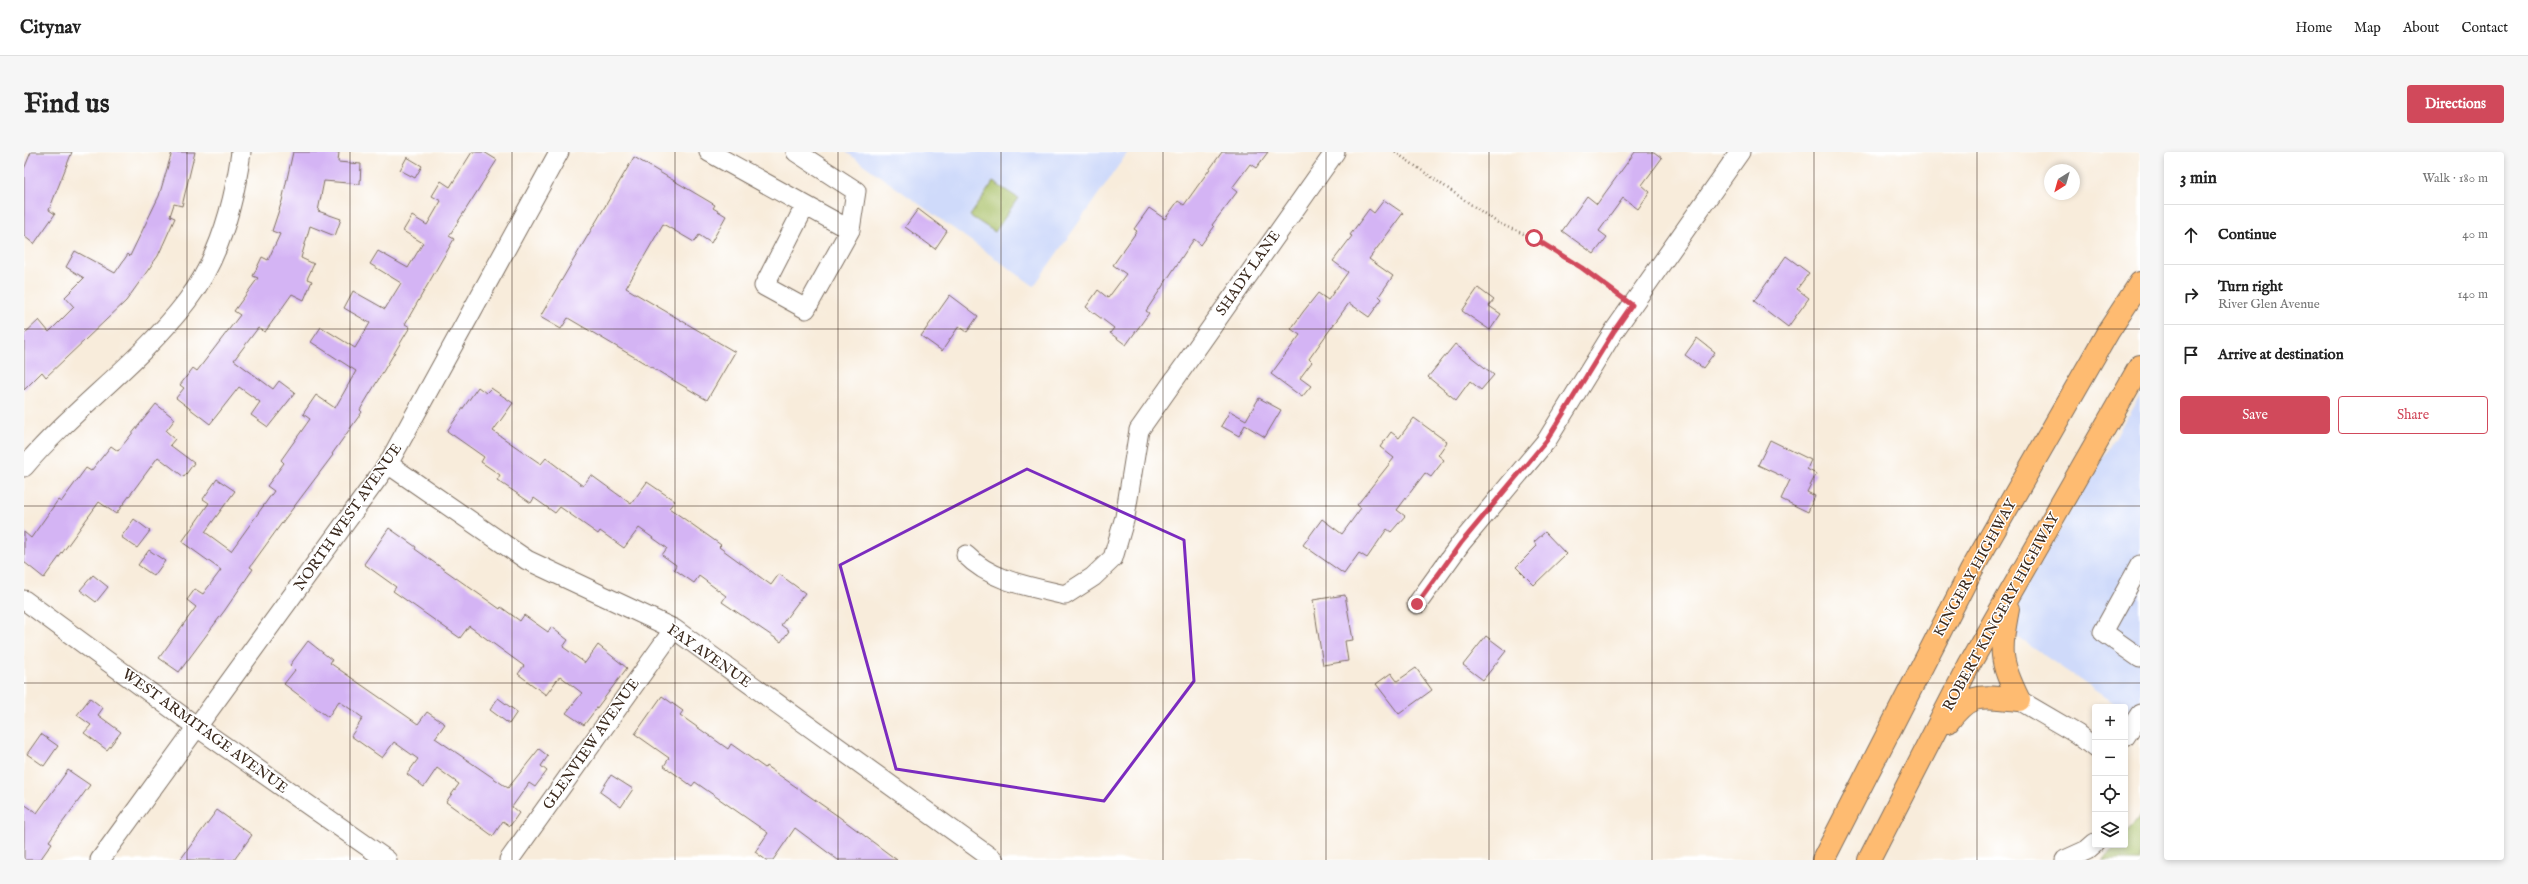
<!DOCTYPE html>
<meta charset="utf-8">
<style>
body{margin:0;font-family:"IM FELL English",serif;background:#f6f6f6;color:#222}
.controls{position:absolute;right:12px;bottom:12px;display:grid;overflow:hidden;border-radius:4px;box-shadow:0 2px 6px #0003}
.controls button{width:36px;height:36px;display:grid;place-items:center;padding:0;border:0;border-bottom:1px solid #e0e0e0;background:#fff;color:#222;font:20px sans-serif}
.compass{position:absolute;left:2020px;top:12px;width:36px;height:36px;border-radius:50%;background:#fff;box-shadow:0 2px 6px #0003;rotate:217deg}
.stop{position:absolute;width:12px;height:12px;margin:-9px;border:3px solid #d1495b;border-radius:50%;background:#fff}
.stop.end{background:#d1495b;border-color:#fff;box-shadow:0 1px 4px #0008}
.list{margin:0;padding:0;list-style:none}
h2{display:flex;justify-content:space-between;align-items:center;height:52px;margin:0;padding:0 16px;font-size:17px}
h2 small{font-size:13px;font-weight:400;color:#767676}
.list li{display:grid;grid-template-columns:26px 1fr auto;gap:12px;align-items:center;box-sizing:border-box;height:60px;padding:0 16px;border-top:1px solid #e0e0e0}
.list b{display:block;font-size:15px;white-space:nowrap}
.list p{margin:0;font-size:13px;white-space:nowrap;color:#767676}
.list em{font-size:13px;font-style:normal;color:#767676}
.actions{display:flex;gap:8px;padding:12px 16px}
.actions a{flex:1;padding:9px 0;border:1px solid #d1495b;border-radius:4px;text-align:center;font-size:14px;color:#d1495b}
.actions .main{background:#d1495b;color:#fff}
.icon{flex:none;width:22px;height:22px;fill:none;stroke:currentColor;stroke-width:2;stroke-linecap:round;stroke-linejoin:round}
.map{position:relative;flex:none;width:2116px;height:708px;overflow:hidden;border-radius:4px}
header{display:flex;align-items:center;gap:24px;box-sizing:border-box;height:56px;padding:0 20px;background:#fff;border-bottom:1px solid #e0e0e0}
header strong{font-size:19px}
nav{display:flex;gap:22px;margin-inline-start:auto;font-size:14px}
.intro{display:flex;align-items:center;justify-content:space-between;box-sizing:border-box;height:96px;padding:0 24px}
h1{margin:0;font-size:28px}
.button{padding:10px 18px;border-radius:4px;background:#d1495b;color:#fff;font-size:14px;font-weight:700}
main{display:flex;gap:24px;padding:0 24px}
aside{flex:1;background:#fff;border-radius:4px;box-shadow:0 2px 6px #0003}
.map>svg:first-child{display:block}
.built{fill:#cfdafa}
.green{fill:#a7bf65;stroke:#717442}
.building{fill:#d4b4f4}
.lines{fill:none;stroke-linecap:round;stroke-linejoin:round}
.minor-casing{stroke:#7d6e60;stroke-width:21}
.highway-casing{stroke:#7d6e60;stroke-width:24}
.path{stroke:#7d6e60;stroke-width:2.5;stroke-dasharray:1 3;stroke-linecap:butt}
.minor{stroke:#fff;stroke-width:19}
.highway{stroke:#febb71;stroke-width:22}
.route{stroke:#d1495b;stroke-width:5}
.marked{fill:none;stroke:#7b2cbf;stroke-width:3;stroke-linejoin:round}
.grid{fill:none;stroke:#3b2a1e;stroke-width:1;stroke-opacity:0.55}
.labels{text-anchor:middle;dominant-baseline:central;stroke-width:3;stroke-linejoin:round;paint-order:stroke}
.street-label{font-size:15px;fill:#3b2a1e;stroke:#fff}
</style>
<header>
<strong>Citynav</strong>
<nav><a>Home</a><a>Map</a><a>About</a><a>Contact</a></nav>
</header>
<div class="intro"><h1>Find us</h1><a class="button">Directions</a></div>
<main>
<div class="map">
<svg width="2116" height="708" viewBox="0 0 2116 708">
<rect width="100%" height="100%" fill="#fff"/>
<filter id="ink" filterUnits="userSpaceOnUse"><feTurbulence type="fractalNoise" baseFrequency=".025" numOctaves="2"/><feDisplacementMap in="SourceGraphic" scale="8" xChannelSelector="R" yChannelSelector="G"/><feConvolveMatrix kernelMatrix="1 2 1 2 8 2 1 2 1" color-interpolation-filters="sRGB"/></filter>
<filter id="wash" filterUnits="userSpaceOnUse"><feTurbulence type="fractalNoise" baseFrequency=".012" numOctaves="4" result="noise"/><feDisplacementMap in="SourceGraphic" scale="16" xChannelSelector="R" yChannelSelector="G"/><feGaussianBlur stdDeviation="0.9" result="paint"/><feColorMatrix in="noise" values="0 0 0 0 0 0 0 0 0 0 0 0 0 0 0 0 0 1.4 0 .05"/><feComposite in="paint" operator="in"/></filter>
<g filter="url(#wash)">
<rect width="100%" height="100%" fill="#f8ecdb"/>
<!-- built -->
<path class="built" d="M 822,0 L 1104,0 L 1010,134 Z
M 2116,243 L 2116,569 L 2101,559 L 2101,555 L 2095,555 L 1989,482 L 1994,448 Z"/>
<!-- green -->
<path class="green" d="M 969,30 L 994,46 L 971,80 L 946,64 Z
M 2116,663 L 2116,708 L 2078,708 L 2095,693 L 2101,693 L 2101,684 Z"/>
<g id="blocks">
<!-- building -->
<path class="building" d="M 7,0 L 48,0 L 25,58 L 31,62 L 10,92 L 0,84 L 0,17 Z
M 148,0 L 171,0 L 158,54 L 150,52 L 146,64 L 151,66 L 134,104 L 102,149 L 22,225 L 18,220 L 0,238 L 0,182 L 15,168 L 25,180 L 50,155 L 41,145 L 60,126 L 42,115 L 51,99 L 91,121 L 104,102 L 106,104 L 135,44 Z
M 269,0 L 315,0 L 314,10 L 337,12 L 336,32 L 300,29 L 294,59 L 317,67 L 311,84 L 286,74 L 277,106 L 290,112 L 283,127 L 288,129 L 280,148 L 268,142 L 241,180 L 234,176 L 210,208 L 249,237 L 255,229 L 271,241 L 244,275 L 227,263 L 236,250 L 215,235 L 186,272 L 152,246 L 160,236 L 156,233 L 169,216 L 173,219 L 216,163 L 210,159 L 234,126 L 229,124 L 238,105 L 244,108 L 256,82 L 248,79 L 258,49 Z
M 448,0 L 460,0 L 473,8 L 425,84 L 430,87 L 381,172 L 386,175 L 336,258 L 338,260 L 308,302 L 309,303 L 260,368 L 226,415 L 229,417 L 201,458 L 155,520 L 135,506 L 172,455 L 163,448 L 171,437 L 179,442 L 197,418 L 158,390 L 185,351 L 179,347 L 193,327 L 211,339 L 181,380 L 207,399 L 250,339 L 243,334 L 260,311 L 257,308 L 286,267 L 279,262 L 292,243 L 311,256 L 332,219 L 287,190 L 297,175 L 331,196 L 346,171 L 320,156 L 329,139 L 361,157 L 377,131 L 346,112 L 354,99 L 384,116 L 399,91 L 379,79 L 388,64 L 403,73 L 417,49 L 408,44 L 417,29 L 426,35 Z
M 1198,0 L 1244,0 L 1232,16 L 1226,12 L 1208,36 L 1213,40 L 1188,73 L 1190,75 L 1177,93 L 1170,87 L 1122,159 L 1125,161 L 1102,193 L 1086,181 L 1090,176 L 1062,155 L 1074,138 L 1084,146 L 1102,122 L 1089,113 L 1113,79 L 1110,77 L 1125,56 L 1141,67 L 1154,49 L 1160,53 Z
M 1611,0 L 1630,0 L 1638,6 L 1618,33 L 1626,40 L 1614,57 L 1599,46 L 1575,79 L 1583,85 L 1570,102 L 1538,79 L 1563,44 L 1573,52 Z
M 383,5 L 398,14 L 391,26 L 376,18 Z
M 610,5 L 691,53 L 689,56 L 702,64 L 687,91 L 675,83 L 670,90 L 639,72 L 602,136 L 711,200 L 683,248 L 544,166 L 537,177 L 516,165 Z
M 1360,48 L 1379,61 L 1345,107 L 1369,124 L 1355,144 L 1358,147 L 1345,165 L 1325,151 L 1285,207 L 1288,210 L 1276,226 L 1287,234 L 1278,245 L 1247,222 L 1276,183 L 1267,177 L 1279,160 L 1294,141 L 1304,148 L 1324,120 L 1309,109 L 1328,84 L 1326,83 L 1345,57 L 1350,61 Z
M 894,57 L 923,79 L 911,97 L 881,75 Z
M 1762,104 L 1785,121 L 1773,137 L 1785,146 L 1764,175 L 1730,149 Z
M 1454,136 L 1470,148 L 1465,154 L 1477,162 L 1466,178 L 1438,159 Z
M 926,143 L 954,164 L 943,180 L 935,174 L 918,199 L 897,184 Z
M 1673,186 L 1691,200 L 1679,216 L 1661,203 Z
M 1431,192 L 1470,223 L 1457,238 L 1446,229 L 1432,248 L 1404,225 Z
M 454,235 L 462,241 L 467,236 L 489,251 L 469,279 L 517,312 L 522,306 L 559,334 L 567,323 L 607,352 L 623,330 L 651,349 L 645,356 L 697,393 L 695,395 L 747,433 L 755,422 L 781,441 L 757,473 L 765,479 L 757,490 L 698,450 L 702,444 L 675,424 L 670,431 L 650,417 L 652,413 L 638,403 L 643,396 L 615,376 L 600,396 L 576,379 L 574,382 L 536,355 L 531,361 L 510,346 L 507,351 L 473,328 L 476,323 L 457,310 L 460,305 L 423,279 Z
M 1235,246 L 1257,258 L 1241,285 L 1221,273 L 1215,284 L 1197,274 L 1206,259 L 1222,268 Z
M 132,252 L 151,267 L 142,279 L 151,287 L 146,293 L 170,311 L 160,325 L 134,305 L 92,362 L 75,350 L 20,426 L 0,410 L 0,380 L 7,386 L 34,348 L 37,350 L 62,316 L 67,319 L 87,294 L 94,299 Z
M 1390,266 L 1423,290 L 1414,303 L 1420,308 L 1407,325 L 1401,321 L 1373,358 L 1381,364 L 1367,380 L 1363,377 L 1343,406 L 1335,401 L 1320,422 L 1279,393 L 1298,367 L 1318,382 L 1337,356 L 1333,353 L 1370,306 L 1356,295 L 1367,280 L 1375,286 Z
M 1746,288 L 1787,308 L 1783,317 L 1792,322 L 1783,340 L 1791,344 L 1784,360 L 1757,347 L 1766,328 L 1734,313 Z
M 110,367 L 126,379 L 113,396 L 97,385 Z
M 365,376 L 392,395 L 391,397 L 476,457 L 477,455 L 496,469 L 500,463 L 524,480 L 527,475 L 544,488 L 539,495 L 561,511 L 574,493 L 603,516 L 560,573 L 542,561 L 558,541 L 536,524 L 522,543 L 494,522 L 500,514 L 445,474 L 436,486 L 369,439 L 372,435 L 340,412 Z
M 1521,380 L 1542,402 L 1510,433 L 1492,415 L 1513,394 L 1510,390 Z
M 125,398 L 141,409 L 130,424 L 114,413 Z
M 69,423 L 84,435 L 72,450 L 56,438 Z
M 1321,443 L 1329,488 L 1321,489 L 1324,509 L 1299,513 L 1289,448 Z
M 1462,484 L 1482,499 L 1459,528 L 1439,513 Z
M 284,489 L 308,508 L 306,511 L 394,572 L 403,560 L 421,572 L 411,586 L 484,636 L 515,597 L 524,604 L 517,614 L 523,619 L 511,635 L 505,631 L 488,655 L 495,661 L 486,674 L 479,669 L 469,684 L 422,650 L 435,632 L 413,616 L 400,635 L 383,622 L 394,607 L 370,590 L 358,606 L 327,584 L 339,566 L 315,549 L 304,565 L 260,532 L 271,518 L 266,513 Z
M 1392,516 L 1408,538 L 1375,562 L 1352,532 L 1367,521 L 1373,529 Z
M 638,544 L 659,559 L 656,563 L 704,597 L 707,592 L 741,616 L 742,614 L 814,664 L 873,708 L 814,708 L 771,676 L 749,708 L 742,708 L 731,700 L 744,681 L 671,630 L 668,634 L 640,614 L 645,606 L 611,582 Z
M 66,546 L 79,556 L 74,563 L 97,580 L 83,598 L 60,581 L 67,573 L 53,563 Z
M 474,546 L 493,560 L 485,572 L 466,558 Z
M 17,582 L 34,594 L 20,614 L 3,602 Z
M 44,618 L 66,633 L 25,689 L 28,691 L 16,708 L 0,708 L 0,652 L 13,661 Z
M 587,623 L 609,637 L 597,655 L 576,640 Z
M 193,658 L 228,683 L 210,708 L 156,708 Z"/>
</g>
</g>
<g filter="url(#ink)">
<use href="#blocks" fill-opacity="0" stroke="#7d6e60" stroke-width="1"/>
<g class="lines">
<!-- minor casing -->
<g class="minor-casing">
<path id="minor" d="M 685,0 L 826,78
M 772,0 L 832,39 L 826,78 L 782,157 L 740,134 L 781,54
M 364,312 L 503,408 L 650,477 L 970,708
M 0,315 C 50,256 116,211 163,149 C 196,106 210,52 217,0
M 942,403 C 967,429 1007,435 1041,443 L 1069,425 L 1089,406 L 1101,365 L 1115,278 L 1311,0
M 2116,413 L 2079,480 L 2116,506
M 0,448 L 173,575 L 363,708
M 1393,452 L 1437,391 L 1523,288 L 1590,179 L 1716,0
M 1995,548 L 2053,582 L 2071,596
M 2101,585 L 2116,562
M 76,708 L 364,312 L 535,0
M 485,708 L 650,477
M 2041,708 L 2063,698 L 2071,691"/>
</g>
<!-- highway casing -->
<g class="highway-casing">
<path id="highway" d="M 1984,457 C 1976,500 1975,508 1995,548
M 1924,570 C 1948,538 1959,545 1995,548
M 1799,708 L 1947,419 L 2084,180 L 2116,131
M 1845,708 L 1945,513 L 2116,214"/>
</g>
<!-- path -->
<path class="path" d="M 1371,0 L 1474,71 L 1509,86 L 1558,116 L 1594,143"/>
<!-- minor -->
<use href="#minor" class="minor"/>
<!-- highway -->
<use href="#highway" class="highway"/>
</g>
</g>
<g class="lines" filter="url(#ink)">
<!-- route -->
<path class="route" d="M 1393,452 L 1437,391 L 1523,288 L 1590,179 L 1608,153 L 1558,116 L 1510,86"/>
</g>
<!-- marked area -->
<path class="marked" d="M 1003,317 L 1160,388 L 1170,529 L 1080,649 L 872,617 L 816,413 Z"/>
<!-- grid -->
<path class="grid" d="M 163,0 L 163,708M 326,0 L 326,708M 488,0 L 488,708M 651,0 L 651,708M 814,0 L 814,708M 977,0 L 977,708M 1139,0 L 1139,708M 1302,0 L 1302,708M 1465,0 L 1465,708M 1628,0 L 1628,708M 1790,0 L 1790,708M 1953,0 L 1953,708M 0,177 L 2116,177M 0,354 L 2116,354M 0,531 L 2116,531"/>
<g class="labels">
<!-- street labels -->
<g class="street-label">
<text transform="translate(1224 121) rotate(-55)">SHADY LANE</text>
<text transform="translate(324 365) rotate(-55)">NORTH WEST AVENUE</text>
<text transform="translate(1951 416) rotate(-61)">KINGERY HIGHWAY</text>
<text transform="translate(1977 460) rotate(-61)">ROBERT KINGERY HIGHWAY</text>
<text transform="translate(685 504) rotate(35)">FAY AVENUE</text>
<text transform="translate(181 579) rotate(36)">WEST ARMITAGE AVENUE</text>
<text transform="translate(567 592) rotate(-55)">GLENVIEW AVENUE</text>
</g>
</g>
</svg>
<div class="controls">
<button>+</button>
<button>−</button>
<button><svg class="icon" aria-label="locate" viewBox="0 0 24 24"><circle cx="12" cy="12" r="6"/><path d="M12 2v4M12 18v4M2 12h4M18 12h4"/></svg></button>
<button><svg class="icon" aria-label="layers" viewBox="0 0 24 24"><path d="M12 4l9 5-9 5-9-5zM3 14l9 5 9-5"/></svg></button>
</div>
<svg class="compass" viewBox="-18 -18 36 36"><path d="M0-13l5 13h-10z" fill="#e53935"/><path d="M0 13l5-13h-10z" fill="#767676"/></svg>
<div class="stop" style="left:1510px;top:86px"></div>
<div class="stop end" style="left:1393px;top:452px"></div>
</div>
<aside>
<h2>3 min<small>Walk · 180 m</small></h2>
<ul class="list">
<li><svg class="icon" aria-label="ahead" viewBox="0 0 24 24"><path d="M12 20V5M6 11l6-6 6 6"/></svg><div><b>Continue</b></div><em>40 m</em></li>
<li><svg class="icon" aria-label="right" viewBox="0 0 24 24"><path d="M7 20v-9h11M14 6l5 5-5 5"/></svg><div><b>Turn right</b><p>River Glen Avenue</p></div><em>140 m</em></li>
<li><svg class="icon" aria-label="arrive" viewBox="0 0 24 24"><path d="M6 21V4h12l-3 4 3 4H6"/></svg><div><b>Arrive at destination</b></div></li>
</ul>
<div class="actions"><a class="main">Save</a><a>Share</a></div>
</aside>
</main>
